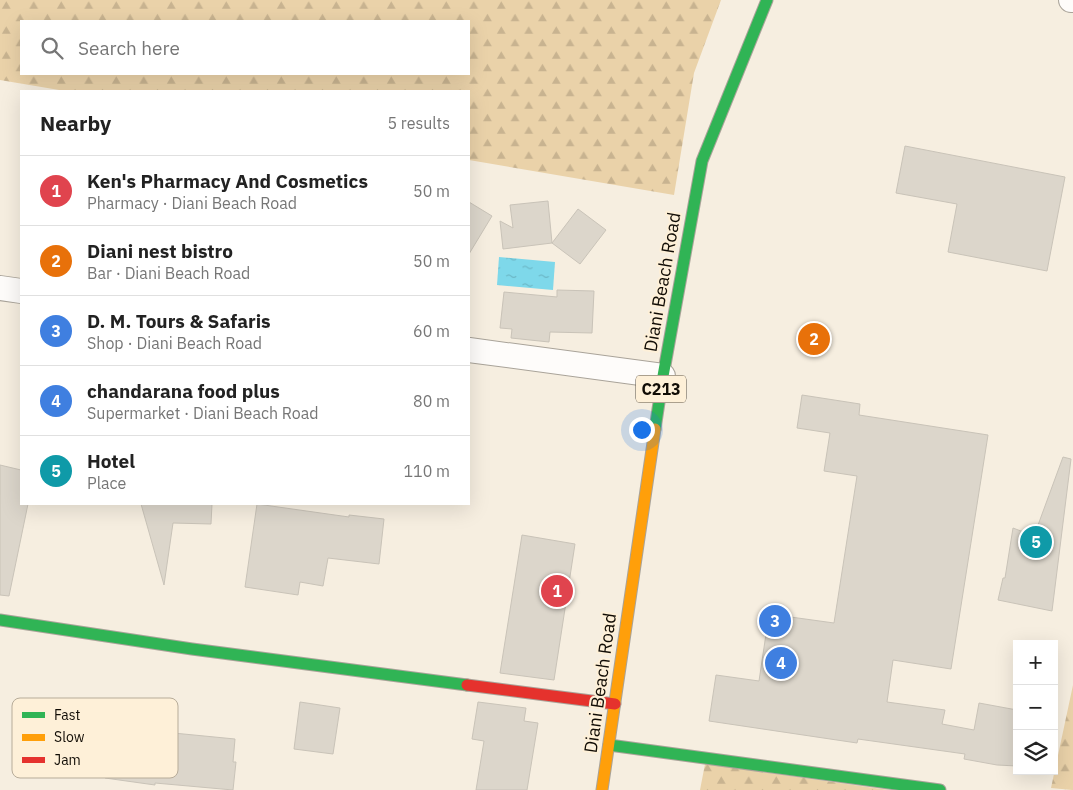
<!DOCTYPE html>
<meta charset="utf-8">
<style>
body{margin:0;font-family:"IBM Plex Sans",sans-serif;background:#f6f6f6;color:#222}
.controls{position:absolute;right:15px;bottom:15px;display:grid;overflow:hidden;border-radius:0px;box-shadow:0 5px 20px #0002}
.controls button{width:45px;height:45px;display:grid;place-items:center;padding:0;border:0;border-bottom:1px solid #e0e0e0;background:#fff;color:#222;font:25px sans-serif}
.you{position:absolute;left:641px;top:429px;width:18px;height:18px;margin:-12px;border:4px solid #fff;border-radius:50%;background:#1a73e8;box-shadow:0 0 0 8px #1a73e833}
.badge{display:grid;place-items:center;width:32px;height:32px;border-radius:50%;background:#1a73e8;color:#fff;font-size:16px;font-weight:700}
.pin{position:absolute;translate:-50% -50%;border:2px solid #fff;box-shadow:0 1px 5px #0006}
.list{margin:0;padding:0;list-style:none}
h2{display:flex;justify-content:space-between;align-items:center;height:65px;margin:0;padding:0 20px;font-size:21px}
h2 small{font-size:16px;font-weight:400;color:#767676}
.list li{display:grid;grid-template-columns:32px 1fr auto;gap:15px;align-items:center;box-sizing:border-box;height:70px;padding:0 20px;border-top:1px solid #e0e0e0}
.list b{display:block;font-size:19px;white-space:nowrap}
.list p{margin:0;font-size:16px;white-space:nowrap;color:#767676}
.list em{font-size:16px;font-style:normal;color:#767676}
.icon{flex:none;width:28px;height:28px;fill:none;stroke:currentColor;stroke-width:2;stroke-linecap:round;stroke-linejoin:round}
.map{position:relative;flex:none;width:1073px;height:790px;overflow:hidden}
.search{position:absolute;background:#fff;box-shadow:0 5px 20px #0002;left:20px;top:20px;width:450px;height:55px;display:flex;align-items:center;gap:12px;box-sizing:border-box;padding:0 18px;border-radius:0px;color:#767676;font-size:19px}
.panel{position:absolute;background:#fff;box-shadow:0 5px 20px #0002;left:20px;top:90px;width:450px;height:415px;border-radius:0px}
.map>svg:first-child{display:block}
.forest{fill:url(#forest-firs);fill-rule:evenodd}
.water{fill:url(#water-ripples)}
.building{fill:#dcd6cb;stroke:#c9c3b8}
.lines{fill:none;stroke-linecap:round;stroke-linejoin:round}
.street-casing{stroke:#a9a399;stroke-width:26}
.fast-casing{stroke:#a9a399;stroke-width:13}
.slow-casing{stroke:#a9a399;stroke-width:13}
.jam-casing{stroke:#a9a399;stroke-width:13}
.street{stroke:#fefcfa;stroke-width:24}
.fast{stroke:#30b455;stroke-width:11}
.slow{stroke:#ff9f0a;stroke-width:11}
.jam{stroke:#e5322d;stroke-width:11}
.labels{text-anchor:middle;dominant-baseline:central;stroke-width:4;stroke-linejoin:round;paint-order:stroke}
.shield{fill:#fef0d8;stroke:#585044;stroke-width:1}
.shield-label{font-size:16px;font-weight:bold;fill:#110c05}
.street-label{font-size:18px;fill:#110c05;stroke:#fef0d8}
.key{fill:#fef0d8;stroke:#b7ac99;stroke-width:1}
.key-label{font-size:14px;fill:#110c05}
</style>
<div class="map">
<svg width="1073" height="790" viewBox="0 0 1073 790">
<defs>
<pattern id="forest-firs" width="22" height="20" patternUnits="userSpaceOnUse" patternTransform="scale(1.25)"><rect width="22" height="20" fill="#ead2a9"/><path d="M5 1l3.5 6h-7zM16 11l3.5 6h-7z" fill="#c8b390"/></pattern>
<pattern id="water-ripples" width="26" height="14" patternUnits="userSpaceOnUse" patternTransform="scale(1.25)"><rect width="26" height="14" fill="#7ed8ea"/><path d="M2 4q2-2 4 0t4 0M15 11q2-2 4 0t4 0" fill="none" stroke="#6cb8c7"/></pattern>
</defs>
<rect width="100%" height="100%" fill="#f6eee0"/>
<!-- forest -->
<path class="forest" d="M 0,0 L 721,0 L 694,73 L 674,195 L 469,160 L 469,91 L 65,91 L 0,80 ZM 21,21 L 469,21 L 469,74 L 21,74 Z
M 1073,685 L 1073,790 L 1072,790 L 1051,788 Z
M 705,764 L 889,790 L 700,790 Z"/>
<!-- water -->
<path class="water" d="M 499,257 L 555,262 L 553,290 L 497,285 Z"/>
<!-- building -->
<path class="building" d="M 905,146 L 1065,177 L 1047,271 L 948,252 L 957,204 L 896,193 Z
M 548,201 L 552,243 L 503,249 L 500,221 L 513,228 L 510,205 Z
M 469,202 L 492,216 L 469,254 Z
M 578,209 L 606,230 L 580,264 L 552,243 Z
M 557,290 L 594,291 L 592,333 L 550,332 L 549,342 L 511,338 L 512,329 L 500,328 L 504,292 L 557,297 Z
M 802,395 L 860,404 L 859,415 L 988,435 L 951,669 L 893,660 L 887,702 L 945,710 L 942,724 L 974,730 L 979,703 L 1017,710 L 1017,766 L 997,765 L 964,759 L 965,754 L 858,739 L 857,743 L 709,721 L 716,675 L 759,681 L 769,614 L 834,623 L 857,476 L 824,471 L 830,433 L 797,428 Z
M 1063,457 L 1071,459 L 1052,611 L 998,600 L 1003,578 L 1005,578 L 1013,528 L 1034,536 Z
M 0,465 L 21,470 L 21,504 L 28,504 L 9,596 L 0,595 Z
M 141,504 L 212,504 L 211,524 L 173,523 L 164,585 Z
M 257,504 L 349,517 L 349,515 L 384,519 L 379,564 L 328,558 L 323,586 L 300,582 L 298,595 L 245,587 Z
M 522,535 L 575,544 L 554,680 L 500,673 Z
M 300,702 L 340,708 L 333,754 L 294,749 Z
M 478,702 L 526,708 L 524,721 L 538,723 L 527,790 L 476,790 L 484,741 L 472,739 Z
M 116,704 L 166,711 L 163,732 L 235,739 L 233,762 L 236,762 L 233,790 L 155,783 L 155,785 L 105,778 Z"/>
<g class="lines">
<!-- street casing -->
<g class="street-casing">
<path id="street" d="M 1071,0 L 1073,0
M 0,288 L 21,291
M 469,350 L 663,376"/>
</g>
<!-- fast casing -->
<g class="fast-casing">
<path id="fast" d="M 655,429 L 663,376 L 702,161 L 767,0
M 0,620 L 192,649 L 467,685
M 609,745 L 940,790"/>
</g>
<!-- slow casing -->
<g class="slow-casing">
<path id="slow" d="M 602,790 L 655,429"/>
</g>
<!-- jam casing -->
<g class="jam-casing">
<path id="jam" d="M 467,685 L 615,704"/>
</g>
<!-- street -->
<use href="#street" class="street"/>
<!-- fast -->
<use href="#fast" class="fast"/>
<!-- slow -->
<use href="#slow" class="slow"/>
<!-- jam -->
<use href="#jam" class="jam"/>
</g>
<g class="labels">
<!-- shield labels -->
<rect class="shield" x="636" y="375.5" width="50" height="27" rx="4"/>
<g class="shield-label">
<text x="661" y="389">C213</text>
</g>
<!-- street labels -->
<g class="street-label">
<text transform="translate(662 282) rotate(-80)">Diani Beach Road</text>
<text transform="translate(600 683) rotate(-82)">Diani Beach Road</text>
</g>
</g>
<!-- legend -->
<rect x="12" y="698" width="166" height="80" rx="8" class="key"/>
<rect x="22" y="712" width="23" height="6" fill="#30b455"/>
<rect x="22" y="734" width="23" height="7" fill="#ff9f0a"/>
<rect x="22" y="757" width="23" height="6" fill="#e5322d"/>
<g class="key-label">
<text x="54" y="720">Fast</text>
<text x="54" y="742">Slow</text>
<text x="54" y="765">Jam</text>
</g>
</svg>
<div class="controls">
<button>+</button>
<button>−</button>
<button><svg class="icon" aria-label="layers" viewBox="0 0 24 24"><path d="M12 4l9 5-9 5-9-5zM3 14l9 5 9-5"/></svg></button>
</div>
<div class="you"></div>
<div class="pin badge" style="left:557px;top:591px;background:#e0444e">1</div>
<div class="pin badge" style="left:814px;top:339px;background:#e8710a">2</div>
<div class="pin badge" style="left:775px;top:621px;background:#3f7fe0">3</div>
<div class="pin badge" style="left:781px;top:663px;background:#3f7fe0">4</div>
<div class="pin badge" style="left:1036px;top:542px;background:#0f9aa8">5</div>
<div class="search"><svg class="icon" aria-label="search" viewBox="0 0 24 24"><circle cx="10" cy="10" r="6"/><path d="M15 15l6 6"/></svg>Search here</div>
<section class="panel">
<h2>Nearby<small>5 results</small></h2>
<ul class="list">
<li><span class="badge" style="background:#e0444e">1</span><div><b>Ken's Pharmacy And Cosmetics</b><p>Pharmacy · Diani Beach Road</p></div><em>50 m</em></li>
<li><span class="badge" style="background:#e8710a">2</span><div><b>Diani nest bistro</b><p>Bar · Diani Beach Road</p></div><em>50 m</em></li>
<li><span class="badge" style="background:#3f7fe0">3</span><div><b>D. M. Tours &amp; Safaris</b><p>Shop · Diani Beach Road</p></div><em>60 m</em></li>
<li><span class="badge" style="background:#3f7fe0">4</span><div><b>chandarana food plus</b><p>Supermarket · Diani Beach Road</p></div><em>80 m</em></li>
<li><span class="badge" style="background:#0f9aa8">5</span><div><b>Hotel</b><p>Place</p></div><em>110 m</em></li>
</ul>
</section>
</div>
